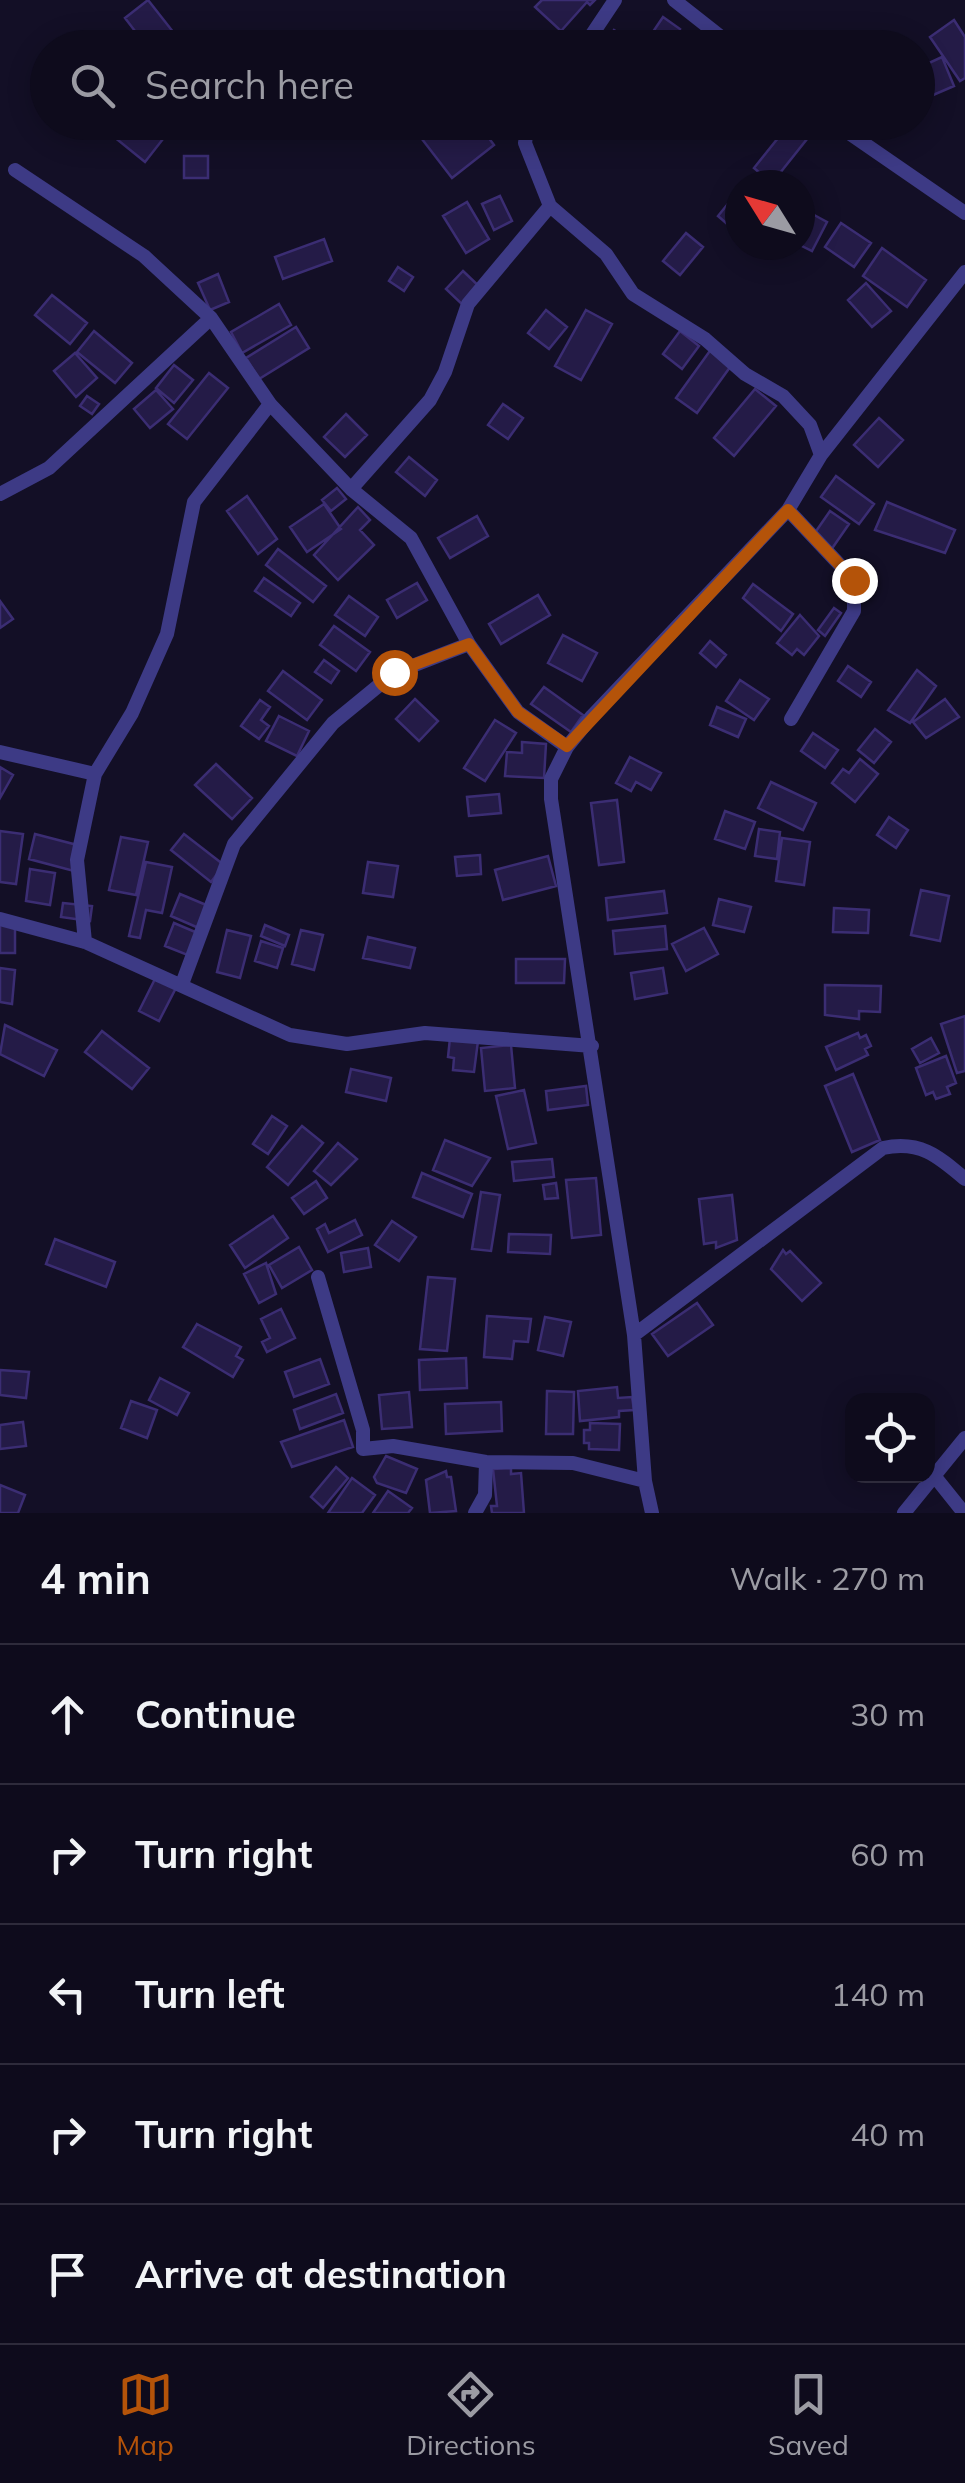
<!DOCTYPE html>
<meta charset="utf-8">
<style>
body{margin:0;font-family:Mulish,sans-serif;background:#171425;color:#f1f3f6}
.controls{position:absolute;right:30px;bottom:30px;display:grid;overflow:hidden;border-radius:20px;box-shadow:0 5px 25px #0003}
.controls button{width:90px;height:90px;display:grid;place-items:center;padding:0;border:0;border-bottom:2px solid #2e2b3b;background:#0e0b1c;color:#f1f3f6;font:50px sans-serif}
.compass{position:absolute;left:725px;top:170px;width:90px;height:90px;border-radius:50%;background:#0e0b1c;box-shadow:0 5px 25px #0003;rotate:307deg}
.stop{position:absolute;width:30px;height:30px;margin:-22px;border:8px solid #b45309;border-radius:50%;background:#fff}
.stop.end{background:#b45309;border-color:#fff;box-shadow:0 2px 10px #0008}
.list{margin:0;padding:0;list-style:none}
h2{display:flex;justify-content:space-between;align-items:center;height:130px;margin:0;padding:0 40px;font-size:42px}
h2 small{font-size:32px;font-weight:400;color:#9b9ba3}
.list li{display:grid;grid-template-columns:65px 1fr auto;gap:30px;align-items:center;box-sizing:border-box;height:140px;padding:0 40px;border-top:2px solid #2e2b3b}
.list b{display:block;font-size:38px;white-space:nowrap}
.list em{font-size:32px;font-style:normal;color:#9b9ba3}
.icon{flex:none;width:55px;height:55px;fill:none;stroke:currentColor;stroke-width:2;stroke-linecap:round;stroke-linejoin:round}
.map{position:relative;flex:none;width:965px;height:1513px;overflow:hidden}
.search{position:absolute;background:#0e0b1c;box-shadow:0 5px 25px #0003;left:30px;right:30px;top:30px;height:110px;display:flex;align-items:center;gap:25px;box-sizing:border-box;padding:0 35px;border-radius:55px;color:#9b9ba3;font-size:38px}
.sheet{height:830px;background:#0e0b1c}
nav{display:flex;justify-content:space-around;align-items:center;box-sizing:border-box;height:140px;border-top:2px solid #2e2b3b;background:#0e0b1c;font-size:28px;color:#9b9ba3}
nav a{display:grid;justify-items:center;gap:5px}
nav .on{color:#b45309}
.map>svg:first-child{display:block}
.building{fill:#241b47;stroke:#3b2d73;stroke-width:2.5}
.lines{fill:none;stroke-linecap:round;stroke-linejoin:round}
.street{stroke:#3d3a85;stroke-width:14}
.route{stroke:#b45309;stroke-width:12}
</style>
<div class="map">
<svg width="965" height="1513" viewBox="0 0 965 1513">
<rect width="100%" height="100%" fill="#130f26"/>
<!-- building -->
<path class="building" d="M 148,0 L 174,33 L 157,48 L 148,48 L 125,18 Z
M 542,0 L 595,0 L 590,5 L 587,2 L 561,31 L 535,7 Z
M 663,17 L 680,29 L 668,48 L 642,48 Z
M 954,20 L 965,37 L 965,78 L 960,81 L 930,37 Z
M 614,30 L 634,43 L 631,48 L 602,48 Z
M 127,32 L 143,48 L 112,48 Z
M 685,33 L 711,48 L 677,48 Z
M 525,34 L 539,48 L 513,48 Z
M 942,57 L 954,86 L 924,99 L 918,68 Z
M 115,122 L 143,122 L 163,139 L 145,162 L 108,132 Z
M 425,122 L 477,122 L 494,145 L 452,178 L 415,130 Z
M 791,122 L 811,134 L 772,183 L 754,168 Z
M 184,156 L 208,156 L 208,178 L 184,178 Z
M 735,195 L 740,200 L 740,235 L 718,216 Z
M 500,196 L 512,221 L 494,230 L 482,204 Z
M 467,202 L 489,239 L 466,253 L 443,216 Z
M 803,209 L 827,222 L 812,251 L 800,245 Z
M 841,223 L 871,243 L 854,267 L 825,247 Z
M 686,233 L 703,247 L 680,275 L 663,261 Z
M 324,239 L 332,261 L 283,279 L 275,257 Z
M 882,248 L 926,280 L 907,307 L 863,276 Z
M 398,267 L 413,277 L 404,291 L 389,281 Z
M 463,271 L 482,289 L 465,307 L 446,289 Z
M 218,274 L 229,302 L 210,310 L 198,283 Z
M 866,283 L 891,311 L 872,327 L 848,300 Z
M 52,295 L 87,323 L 70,344 L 35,315 Z
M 279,304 L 291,325 L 242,353 L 231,332 Z
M 546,310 L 567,327 L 549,349 L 528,333 Z
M 586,310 L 612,324 L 581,380 L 555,366 Z
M 296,327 L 309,348 L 259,379 L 246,358 Z
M 94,331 L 132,363 L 115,383 L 77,352 Z
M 680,331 L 699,346 L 682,369 L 663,354 Z
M 712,348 L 733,363 L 697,413 L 676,398 Z
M 75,353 L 97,378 L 76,397 L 54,371 Z
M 174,365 L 193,380 L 174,403 L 156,388 Z
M 209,373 L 228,388 L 187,439 L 168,424 Z
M 755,389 L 776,406 L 734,456 L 714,438 Z
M 156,390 L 173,409 L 150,428 L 134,409 Z
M 87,396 L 99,404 L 92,414 L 80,406 Z
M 503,404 L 523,418 L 508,439 L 488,425 Z
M 346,414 L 367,435 L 345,457 L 324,437 Z
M 879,418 L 903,440 L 878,467 L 854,445 Z
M 409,457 L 437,480 L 425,496 L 396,472 Z
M 836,476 L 874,504 L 859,524 L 821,497 Z
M 337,488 L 346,499 L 331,511 L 322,500 Z
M 247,496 L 277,539 L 258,554 L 227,511 Z
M 887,502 L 955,530 L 945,553 L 875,530 Z
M 324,504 L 341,529 L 307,552 L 290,527 Z
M 358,507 L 370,520 L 360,530 L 374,545 L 338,580 L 314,555 Z
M 830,511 L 849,524 L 831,550 L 812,537 Z
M 477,516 L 488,536 L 450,558 L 438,538 Z
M 278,549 L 326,586 L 313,602 L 266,565 Z
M 264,578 L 300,603 L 291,616 L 255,591 Z
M 417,583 L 427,600 L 397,618 L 387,600 Z
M 753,584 L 793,614 L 781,631 L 743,598 Z
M 538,595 L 550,615 L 501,644 L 489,624 Z
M 349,596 L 378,617 L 365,636 L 335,615 Z
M 0,601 L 13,619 L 0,628 Z
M 834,608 L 841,613 L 825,636 L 818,630 Z
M 800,615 L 819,636 L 804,655 L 797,649 L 792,655 L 777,643 Z
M 334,626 L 370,652 L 356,671 L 320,645 Z
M 563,635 L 597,653 L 582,681 L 548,663 Z
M 710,641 L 726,655 L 716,667 L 700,653 Z
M 324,660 L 339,671 L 331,683 L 315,672 Z
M 848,666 L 871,682 L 861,697 L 838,681 Z
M 917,670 L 936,686 L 910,723 L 888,710 Z
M 283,671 L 322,700 L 307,720 L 268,691 Z
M 740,680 L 769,699 L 754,720 L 726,701 Z
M 544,687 L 583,715 L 571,732 L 531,704 Z
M 415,699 L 438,721 L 419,741 L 396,719 Z
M 945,699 L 959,717 L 926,738 L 913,722 Z
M 260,700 L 270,707 L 261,720 L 269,726 L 259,739 L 241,726 Z
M 717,707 L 746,719 L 738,737 L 710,725 Z
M 279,716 L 309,731 L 297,756 L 266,741 Z
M 495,720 L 516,733 L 485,781 L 464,768 Z
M 875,729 L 891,742 L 874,763 L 858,750 Z
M 813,733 L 838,750 L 825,768 L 801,751 Z
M 522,742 L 546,744 L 544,778 L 505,776 L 507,752 L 522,753 Z
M 630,757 L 661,773 L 651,790 L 636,782 L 631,791 L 616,783 Z
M 860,759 L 878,774 L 855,802 L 832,783 L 843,769 L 849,773 Z
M 216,764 L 252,798 L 232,819 L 195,785 Z
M 0,767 L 13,775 L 0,798 Z
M 771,782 L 816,803 L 803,830 L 758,808 Z
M 499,794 L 501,813 L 469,816 L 467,797 Z
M 617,800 L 624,862 L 599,865 L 591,803 Z
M 725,811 L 755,822 L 745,849 L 715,839 Z
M 889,817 L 908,830 L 896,848 L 877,835 Z
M 759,829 L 780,832 L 777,859 L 755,856 Z
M 0,831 L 23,834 L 16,884 L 0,882 Z
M 35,834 L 81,846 L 74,871 L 29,859 Z
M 184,834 L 224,865 L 211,882 L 171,850 Z
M 121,837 L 148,842 L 136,895 L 109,890 Z
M 782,838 L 810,842 L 804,885 L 776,881 Z
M 480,855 L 481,874 L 457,876 L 455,857 Z
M 548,856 L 556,886 L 503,900 L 495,870 Z
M 146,862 L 172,867 L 162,913 L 146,910 L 140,938 L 129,936 Z
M 368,862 L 398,866 L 393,897 L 363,893 Z
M 30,869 L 55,873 L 50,905 L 26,901 Z
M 921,890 L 949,896 L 940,941 L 911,935 Z
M 664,891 L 667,913 L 608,920 L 606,898 Z
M 180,894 L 211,907 L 201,929 L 171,916 Z
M 719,899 L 751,907 L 744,932 L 713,925 Z
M 63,903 L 92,906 L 90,921 L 61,917 Z
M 834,908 L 869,910 L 868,933 L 833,932 Z
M 0,920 L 15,920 L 15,953 L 0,953 Z
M 174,923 L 200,934 L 190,956 L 165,946 Z
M 265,925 L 289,935 L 285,946 L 261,936 Z
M 665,926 L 667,949 L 615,954 L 613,931 Z
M 704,928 L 718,954 L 686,971 L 672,944 Z
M 227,930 L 251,936 L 240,978 L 217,972 Z
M 301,930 L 323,935 L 314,970 L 292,964 Z
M 368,937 L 415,948 L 410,968 L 363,958 Z
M 261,941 L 283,948 L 277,968 L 255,961 Z
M 516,959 L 565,959 L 564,983 L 516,983 Z
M 0,968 L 15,970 L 12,1004 L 0,1002 Z
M 663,968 L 667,993 L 635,999 L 631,973 Z
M 158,973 L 178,984 L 159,1021 L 139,1011 Z
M 825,985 L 881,986 L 880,1012 L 859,1011 L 859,1019 L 825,1015 Z
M 965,1016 L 965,1071 L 957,1073 L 941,1024 Z
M 5,1025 L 57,1050 L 44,1076 L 0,1054 Z
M 102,1031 L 149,1068 L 132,1089 L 85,1052 Z
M 858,1033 L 860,1038 L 866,1035 L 871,1046 L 865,1049 L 868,1055 L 836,1070 L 826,1047 Z
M 450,1038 L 478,1041 L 474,1072 L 453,1070 L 454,1058 L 448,1057 Z
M 931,1038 L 939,1053 L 920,1063 L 912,1049 Z
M 511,1045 L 515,1088 L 485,1091 L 481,1048 Z
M 946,1056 L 956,1083 L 947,1087 L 950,1094 L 936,1099 L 933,1092 L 926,1095 L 916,1068 Z
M 351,1069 L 391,1078 L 386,1101 L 346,1092 Z
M 853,1074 L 880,1140 L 852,1152 L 825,1086 Z
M 586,1086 L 588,1105 L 548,1110 L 546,1091 Z
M 524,1090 L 536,1143 L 508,1149 L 496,1096 Z
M 272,1116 L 287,1126 L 268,1154 L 253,1144 Z
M 302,1126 L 323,1143 L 288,1185 L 267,1167 Z
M 445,1140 L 490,1158 L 472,1186 L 433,1170 Z
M 338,1143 L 357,1159 L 331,1185 L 314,1171 Z
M 552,1159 L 554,1177 L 514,1181 L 512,1162 Z
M 422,1173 L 472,1194 L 463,1217 L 413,1197 Z
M 596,1178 L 601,1235 L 572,1238 L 566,1180 Z
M 316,1181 L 327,1198 L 304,1214 L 292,1198 Z
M 556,1183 L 558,1198 L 545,1199 L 543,1185 Z
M 481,1192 L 500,1195 L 491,1251 L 472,1249 Z
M 732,1195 L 737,1240 L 716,1248 L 716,1242 L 704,1244 L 699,1199 Z
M 273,1216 L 288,1238 L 245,1268 L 230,1245 Z
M 355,1220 L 362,1235 L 328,1252 L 317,1229 L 325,1224 L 329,1233 Z
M 392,1221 L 416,1237 L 399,1261 L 375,1245 Z
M 509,1234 L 551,1235 L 550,1254 L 508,1252 Z
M 55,1239 L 115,1262 L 106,1287 L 46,1264 Z
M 299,1247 L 312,1270 L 282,1288 L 269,1265 Z
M 368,1248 L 371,1267 L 344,1272 L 341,1253 Z
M 783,1250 L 786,1254 L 790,1251 L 821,1283 L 802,1301 L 771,1269 Z
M 266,1263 L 276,1294 L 259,1303 L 244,1274 Z
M 428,1277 L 455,1279 L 447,1351 L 420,1349 Z
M 697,1303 L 713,1325 L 668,1356 L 652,1334 Z
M 281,1309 L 295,1338 L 267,1352 L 262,1342 L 270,1338 L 261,1319 Z
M 487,1316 L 531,1319 L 528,1342 L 514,1341 L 512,1359 L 484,1357 Z
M 545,1317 L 571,1322 L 563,1356 L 538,1350 Z
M 197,1324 L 241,1347 L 236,1356 L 243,1360 L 233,1377 L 183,1347 Z
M 466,1358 L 467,1388 L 420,1390 L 419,1360 Z
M 320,1359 L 329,1384 L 294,1397 L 285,1372 Z
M 0,1370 L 29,1372 L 26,1398 L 0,1395 Z
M 160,1378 L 189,1393 L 177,1415 L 149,1400 Z
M 617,1387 L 618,1398 L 632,1397 L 634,1410 L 619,1411 L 619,1417 L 580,1421 L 578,1391 Z
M 547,1391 L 574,1392 L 573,1434 L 546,1434 Z
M 409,1392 L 412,1427 L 382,1429 L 379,1395 Z
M 336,1394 L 343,1413 L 300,1429 L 294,1410 Z
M 131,1401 L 157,1410 L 147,1438 L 121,1428 Z
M 501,1402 L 502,1431 L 446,1434 L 445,1404 Z
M 344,1420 L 353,1447 L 292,1467 L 281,1442 Z
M 23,1422 L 26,1446 L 0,1449 L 0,1425 Z
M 590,1423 L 620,1424 L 619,1450 L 589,1449 L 589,1443 L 584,1443 L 584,1430 L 590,1430 Z
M 386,1456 L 417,1469 L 406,1493 L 377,1483 L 374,1477 Z
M 336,1467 L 348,1478 L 323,1508 L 311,1497 Z
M 511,1468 L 511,1474 L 521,1473 L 524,1513 L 492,1513 L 491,1506 L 497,1506 L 493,1469 Z
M 446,1471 L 447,1477 L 451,1477 L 456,1511 L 430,1513 L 426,1480 Z
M 352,1478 L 375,1495 L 362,1513 L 328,1513 Z
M 0,1485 L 25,1495 L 18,1513 L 0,1513 Z
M 388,1491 L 412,1508 L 408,1513 L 373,1513 Z"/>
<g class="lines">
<!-- street -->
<path class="street" d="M 674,0 L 735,48
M 583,48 L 615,0
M 833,122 L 965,213
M 15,170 L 144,256 L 211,318 L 270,404 L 351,489 L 411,538 L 469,644 L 518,712 L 567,747
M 550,206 L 606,254 L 633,294 L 705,339 L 745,374 L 783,396 L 810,425 L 821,455
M 351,489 L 430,400 L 445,372 L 468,304 L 550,206 L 525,143 L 528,122
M 0,494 L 49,468 L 211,318
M 788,510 L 854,580 L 854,611 L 791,719
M 0,752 L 95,774
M 0,919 L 85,942 L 290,1035 L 347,1044 L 425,1033 L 592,1046
M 85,942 L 77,860 L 95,774 L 132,713 L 167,634 L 194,502 L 270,404
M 182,984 L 234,844 L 333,723 L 394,673 L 469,644
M 318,1277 L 363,1430 L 363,1449 L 393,1446 L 486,1462 L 573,1463 L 645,1481
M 634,1335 L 883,1148 C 920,1140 938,1156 965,1179
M 936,1478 L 964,1513
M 475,1513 L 485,1495 L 486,1462
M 652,1513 L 645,1481 L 634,1335 L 551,799 L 551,779 L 567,747 L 592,716 L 788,510 L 821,455 L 965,272
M 904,1513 L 965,1438"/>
</g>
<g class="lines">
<!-- route -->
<path class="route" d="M 394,672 L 469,644 L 518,712 L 567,746 L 788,510 L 854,580"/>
</g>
</svg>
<div class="controls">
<button><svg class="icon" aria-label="locate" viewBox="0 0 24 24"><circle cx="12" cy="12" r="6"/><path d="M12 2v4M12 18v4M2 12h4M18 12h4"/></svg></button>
</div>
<svg class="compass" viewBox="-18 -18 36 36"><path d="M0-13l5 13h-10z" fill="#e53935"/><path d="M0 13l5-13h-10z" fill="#9b9ba3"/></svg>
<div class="stop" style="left:394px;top:672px"></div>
<div class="stop end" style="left:854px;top:580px"></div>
<div class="search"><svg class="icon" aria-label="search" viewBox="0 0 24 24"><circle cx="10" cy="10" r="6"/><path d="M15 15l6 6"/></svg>Search here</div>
</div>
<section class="sheet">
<h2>4 min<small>Walk · 270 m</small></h2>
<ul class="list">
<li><svg class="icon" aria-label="ahead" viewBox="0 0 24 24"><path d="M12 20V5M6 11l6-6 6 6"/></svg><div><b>Continue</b></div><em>30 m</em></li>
<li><svg class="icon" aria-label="right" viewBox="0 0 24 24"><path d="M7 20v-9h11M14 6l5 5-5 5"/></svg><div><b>Turn right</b></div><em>60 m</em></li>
<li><svg class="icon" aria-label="left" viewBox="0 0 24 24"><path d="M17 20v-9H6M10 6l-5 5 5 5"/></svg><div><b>Turn left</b></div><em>140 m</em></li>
<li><svg class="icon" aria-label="right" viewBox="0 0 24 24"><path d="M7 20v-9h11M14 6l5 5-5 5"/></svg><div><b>Turn right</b></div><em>40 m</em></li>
<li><svg class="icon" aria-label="arrive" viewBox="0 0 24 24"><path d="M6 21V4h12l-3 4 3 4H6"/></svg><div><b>Arrive at destination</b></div></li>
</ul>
</section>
<nav>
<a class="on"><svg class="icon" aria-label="map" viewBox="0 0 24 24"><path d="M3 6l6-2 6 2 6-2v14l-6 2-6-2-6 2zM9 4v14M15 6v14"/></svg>Map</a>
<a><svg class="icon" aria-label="directions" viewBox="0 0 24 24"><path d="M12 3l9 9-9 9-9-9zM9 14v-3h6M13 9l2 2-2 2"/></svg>Directions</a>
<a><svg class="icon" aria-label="saved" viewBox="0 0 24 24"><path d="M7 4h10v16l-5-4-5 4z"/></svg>Saved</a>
</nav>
